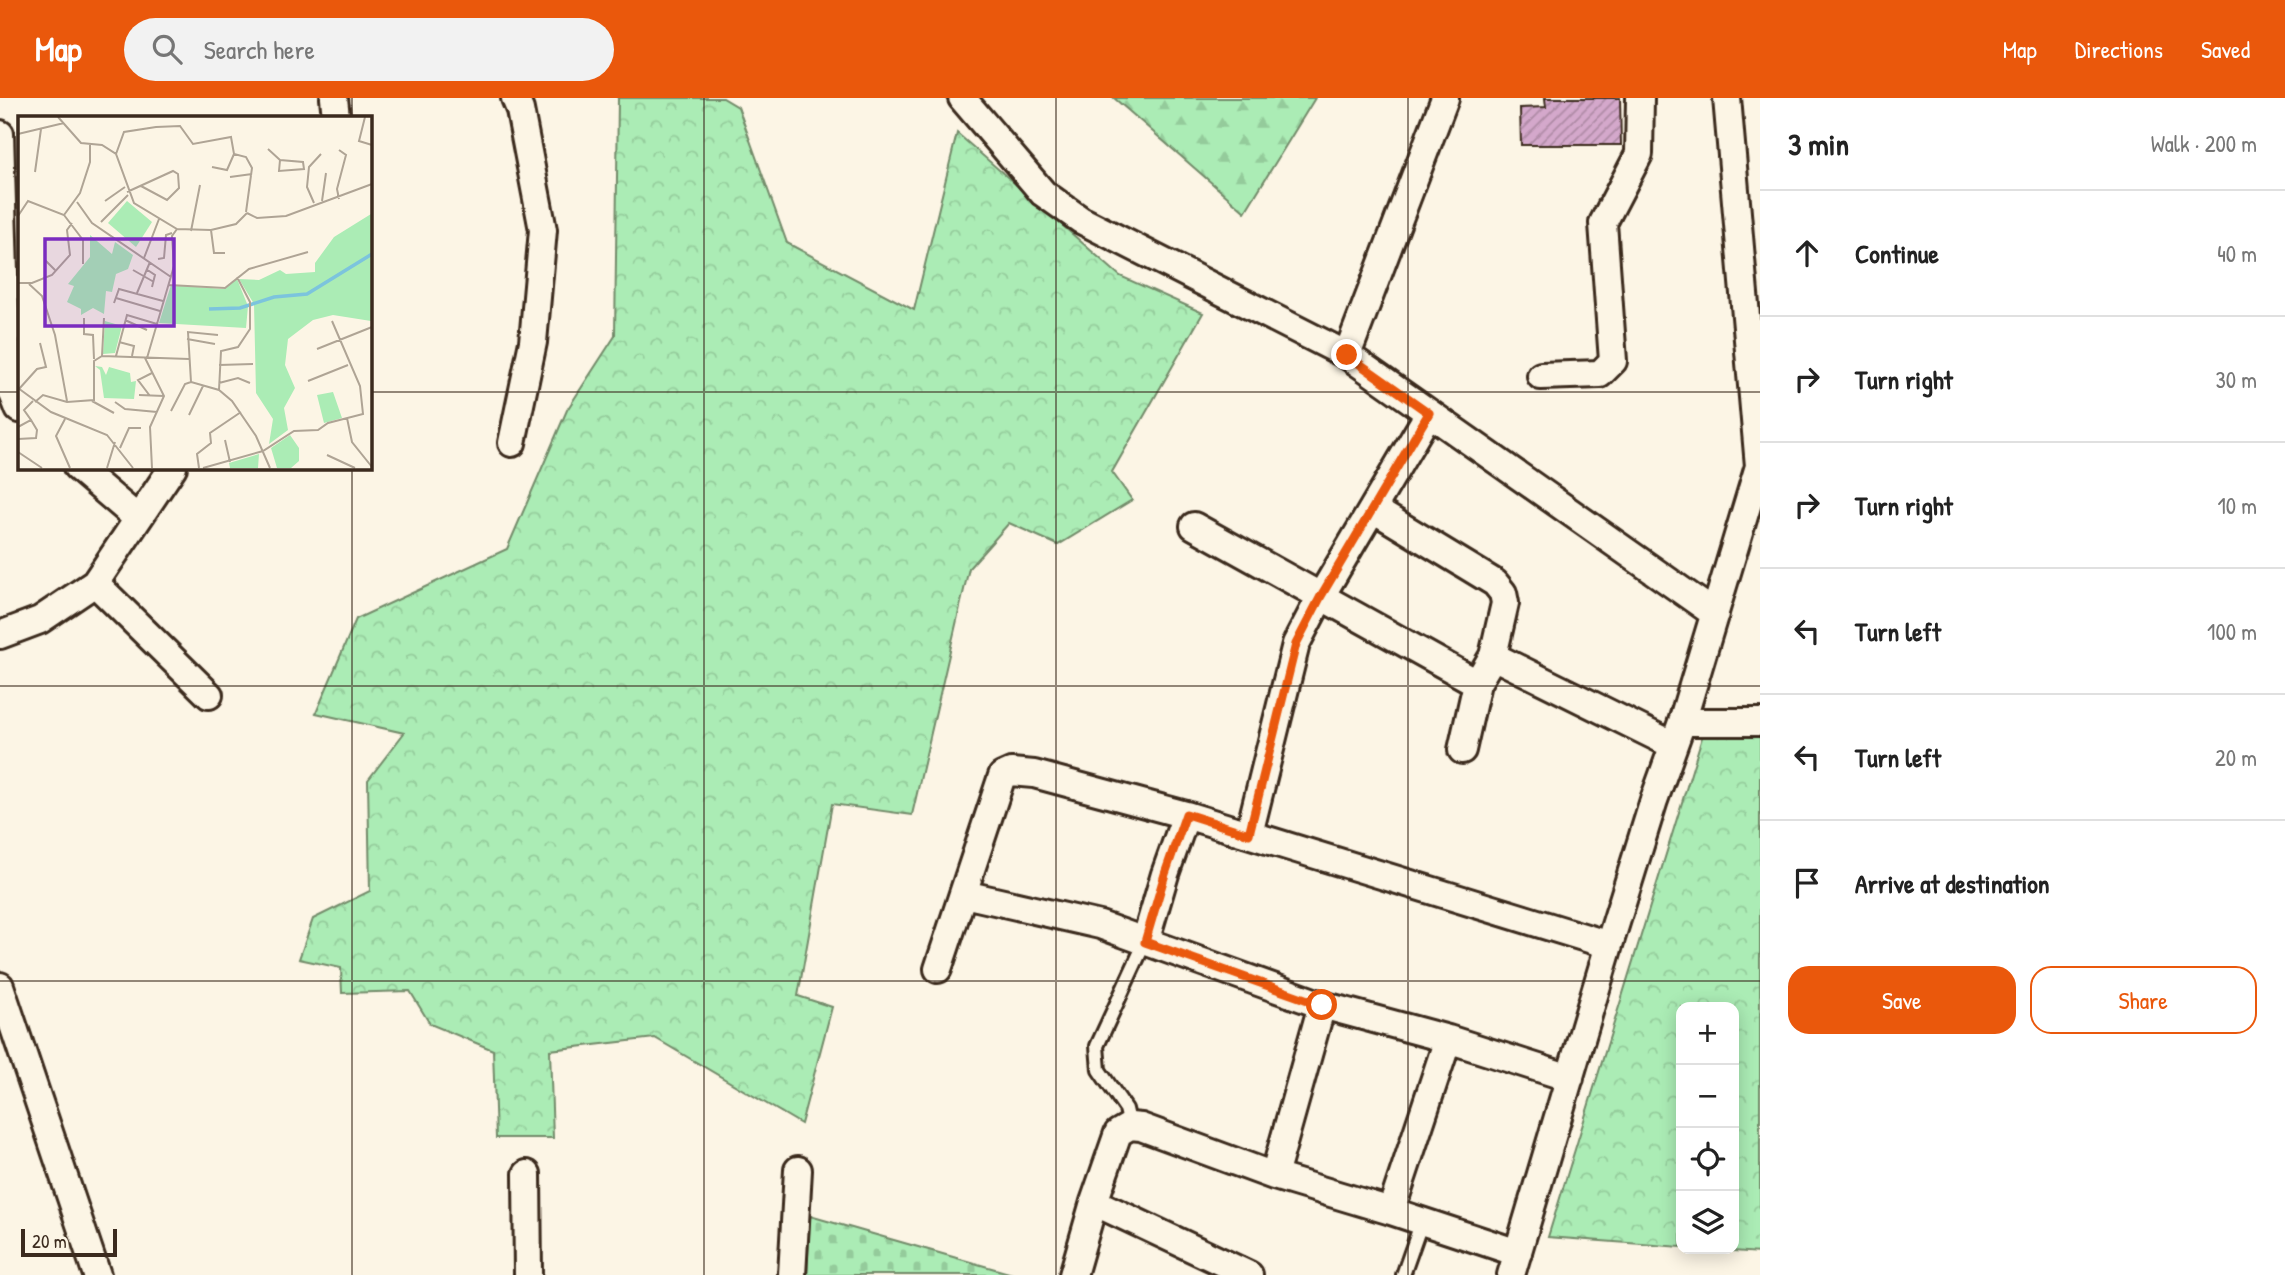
<!DOCTYPE html>
<meta charset="utf-8">
<style>
body{margin:0;font-family:"Patrick Hand",sans-serif;background:#f2f2f2;color:#222}
.controls{position:absolute;right:21px;bottom:21px;display:grid;overflow:hidden;border-radius:14px;box-shadow:0 4px 18px #0003}
.controls button{width:63px;height:63px;display:grid;place-items:center;padding:0;border:0;border-bottom:2px solid #e0e0e0;background:#fff;color:#222;font:35px sans-serif}
.scale{position:absolute;left:21px;bottom:18px;width:96px;box-sizing:border-box;padding-left:7px;border:4px solid #3b2a1e;border-top:0;font-size:19px;line-height:24px;white-space:nowrap;color:#3b2a1e;-webkit-text-stroke:5px #fcf5e5;paint-order:stroke}
.stop{position:absolute;width:21px;height:21px;margin:-16px;border:5px solid #ea580c;border-radius:50%;background:#fff}
.stop.end{background:#ea580c;border-color:#fff;box-shadow:0 2px 7px #0008}
.list{margin:0;padding:0;list-style:none}
h2{display:flex;justify-content:space-between;align-items:center;height:91px;margin:0;padding:0 28px;font-size:30px}
h2 small{font-size:23px;font-weight:400;color:#767676}
.list li{display:grid;grid-template-columns:46px 1fr auto;gap:21px;align-items:center;box-sizing:border-box;height:126px;padding:0 28px;border-top:2px solid #e0e0e0}
.list b{display:block;font-size:26px;white-space:nowrap}
.list em{font-size:23px;font-style:normal;color:#767676}
.actions{display:flex;gap:14px;padding:21px 28px}
.actions a{flex:1;padding:16px 0;border:2px solid #ea580c;border-radius:21px;text-align:center;font-size:24px;color:#ea580c}
.actions .main{background:#ea580c;color:#fff}
.icon{flex:none;width:38px;height:38px;fill:none;stroke:currentColor;stroke-width:2;stroke-linecap:round;stroke-linejoin:round}
.map{position:relative;flex:none;width:1760px;height:1177px;overflow:hidden}
header{display:flex;align-items:center;gap:42px;box-sizing:border-box;height:98px;padding:0 35px;background:#ea580c;color:#fff}
header strong{font-size:33px}
nav{display:flex;gap:38px;margin-inline-start:auto;font-size:24px}
.search{width:490px;height:63px;background:#f2f2f2;display:flex;align-items:center;gap:18px;box-sizing:border-box;padding:0 24px;border-radius:38px;color:#767676;font-size:26px}
main{display:flex}
aside{flex:1;background:#fff}
.map>svg:first-child{display:block}
.forest{fill:url(#forest-firs);stroke:#738b6a;stroke-width:2}
.cemetery{fill:url(#cemetery-stones);stroke:#738b6a;stroke-width:2}
.park{fill:url(#park-crowns);stroke:#738b6a;stroke-width:2}
.building{fill:url(#building-hatch);stroke:#3b2a1e;stroke-width:2}
.lines{fill:none;stroke-linecap:round;stroke-linejoin:round}
.lane-casing{stroke:#3b2a1e;stroke-width:18}
.street-casing{stroke:#3b2a1e;stroke-width:32}
.lane{stroke:#fcf5e5;stroke-width:12}
.street{stroke:#fcf5e5;stroke-width:26}
.route{stroke:#ea580c;stroke-width:9}
.grid{fill:none;stroke:#3b2a1e;stroke-width:2;stroke-opacity:0.55}
.inset-river{fill:none;stroke:#7cc4dd;stroke-width:3.5}
.inset-road{fill:none;stroke:#afa495;stroke-width:2}
.view{fill:#7b2cbf;fill-opacity:0.15;stroke:#7b2cbf;stroke-width:3.5}
.inset-edge{fill:none;stroke:#3b2a1e;stroke-width:3.5}
</style>
<header>
<strong>Map</strong>
<div class="search"><svg class="icon" aria-label="search" viewBox="0 0 24 24"><circle cx="10" cy="10" r="6"/><path d="M15 15l6 6"/></svg>Search here</div>
<nav><a>Map</a><a>Directions</a><a>Saved</a></nav>
</header>
<main>
<div class="map">
<svg width="1760" height="1177" viewBox="0 0 1760 1177">
<defs>
<pattern id="forest-firs" width="22" height="20" patternUnits="userSpaceOnUse" patternTransform="scale(1.75)"><rect width="22" height="20" fill="#abecb5"/><path d="M5 1l3.5 6h-7zM16 11l3.5 6h-7z" fill="#94cb9b"/></pattern>
<pattern id="cemetery-stones" width="16" height="16" patternUnits="userSpaceOnUse" patternTransform="scale(1.75)"><rect width="16" height="16" fill="#abecb5"/><path d="M2 7V4a2 2 0 0 1 4 0v3zM10 15v-3a2 2 0 0 1 4 0v3z" fill="#94cb9b"/></pattern>
<pattern id="park-crowns" width="20" height="18" patternUnits="userSpaceOnUse" patternTransform="scale(1.75)"><rect width="20" height="18" fill="#abecb5"/><path d="M2 6a3 3 0 1 1 6 0M12 15a3 3 0 1 1 6 0" fill="none" stroke="#94cb9b"/></pattern>
<pattern id="building-hatch" width="6" height="6" patternUnits="userSpaceOnUse" patternTransform="scale(1.75)"><rect width="6" height="6" fill="#d4a8cb"/><path d="M-1 1l2-2M0 6l6-6M5 7l2-2" fill="none" stroke="#ad89a4"/></pattern>
</defs>
<rect width="100%" height="100%" fill="#fcf5e5"/>
<filter id="ink" filterUnits="userSpaceOnUse"><feTurbulence type="fractalNoise" baseFrequency=".0143" numOctaves="2"/><feDisplacementMap in="SourceGraphic" scale="14" xChannelSelector="R" yChannelSelector="G"/><feConvolveMatrix kernelMatrix="1 2 1 2 8 2 1 2 1" color-interpolation-filters="sRGB"/></filter>
<g filter="url(#ink)">
<!-- forest -->
<path class="forest" d="M 1114,0 L 1315,0 L 1245,114 Z"/>
<!-- cemetery -->
<path class="cemetery" d="M 810,1118 L 1016,1177 L 807,1177 Z"/>
<!-- park -->
<path class="park" d="M 618,0 L 723,0 L 738,9 L 787,145 L 914,212 L 957,35 L 1120,178 L 1203,215 L 1112,374 L 1132,402 L 1058,447 L 1009,425 L 969,470 L 912,717 L 832,706 L 798,898 L 832,909 L 801,1026 L 655,940 L 550,952 L 553,1040 L 496,1040 L 493,952 L 430,926 L 410,893 L 342,895 L 341,870 L 299,861 L 313,821 L 370,793 L 368,682 L 404,635 L 316,615 L 356,521 L 507,451 L 567,312 L 615,238 Z
M 1708,620 L 1760,622 L 1760,1155 L 1705,1151 L 1734,1151 L 1734,909 L 1681,909 L 1681,1149 L 1548,1139 Z"/>
<!-- building -->
<path class="building" d="M 1545,0 L 1620,0 L 1621,47 L 1521,47 L 1520,10 L 1546,9 Z"/>
<g class="lines">
<!-- lane casing -->
<g class="lane-casing">
<path id="lane" d="M 1130,1028 L 1126,1011 L 1099,972 L 1097,948 L 1145,844
M 1403,1177 L 1422,1123"/>
</g>
<!-- street casing -->
<g class="street-casing">
<path id="street" d="M 334,0 L 336,19
M 962,0 L 1043,95 L 1081,122 L 1347,257 L 1715,516
M 0,36 L 7,280 L 19,311
M 1347,257 L 1445,0
M 1541,278 L 1600,276 L 1613,263 L 1603,125 L 1639,56 L 1640,0
M 512,345 L 533,244 L 543,132 L 520,12 L 515,0
M 77,369 L 138,421
M 1373,411 L 1495,485 L 1503,495 L 1505,505 L 1493,558 L 1477,585 L 1462,652
M 1194,428 L 1477,585
M 95,485 L 209,597
M 0,537 L 40,522 L 95,485 L 173,369
M 1493,558 L 1673,647
M 1682,624 L 1760,624
M 1249,736 L 1296,546 L 1321,498 L 1429,315
M 964,796 L 1100,827 L 1322,907 L 1448,941 L 1570,980
M 1145,844 L 1165,776 L 1186,717
M 938,871 L 1002,678 L 1011,674 L 1034,676 L 1186,717 L 1609,847
M 0,888 L 97,1177
M 527,1076 L 528,1177
M 1274,1078 L 1322,907
M 1094,1104 L 1249,1177
M 1391,1113 L 1448,941
M 792,1177 L 798,1072
M 1073,1177 L 1094,1104 L 1118,1035 L 1130,1028 L 1141,1029 L 1274,1078 L 1391,1113 L 1518,1155
M 1511,1177 L 1609,847 L 1654,702 L 1682,624 L 1759,368 L 1727,0"/>
</g>
<!-- lane -->
<use href="#lane" class="lane"/>
<!-- street -->
<use href="#street" class="street"/>
</g>
</g>
<g class="lines" filter="url(#ink)">
<!-- route -->
<path class="route" d="M 1322,907 L 1145,844 L 1165,776 L 1186,716 L 1249,736 L 1296,546 L 1321,498 L 1429,315 L 1347,257"/>
</g>
<!-- grid -->
<path class="grid" d="M 352,0 L 352,19M 704,0 L 704,1177M 1056,0 L 1056,1177M 1408,0 L 1408,1177M 0,294 L 19,294M 369,294 L 1760,294M 352,369 L 352,1177M 0,588 L 1760,588M 0,883 L 1760,883"/>
<!-- overview -->
<g transform="translate(18 18)">
<rect width="354" height="354" fill="#fcf5e5"/>
<path d="M 109,85 L 134,106 L 118,131 L 90,107 Z" fill="#abecb5"/>
<path d="M 353,98 L 353,205 L 315,199 L 295,204 L 270,223 L 267,249 L 277,272 L 266,292 L 270,314 L 251,328 L 255,303 L 238,277 L 236,188 L 221,163 L 241,164 L 262,154 L 268,158 L 297,156 L 297,147 L 316,121 Z" fill="#abecb5"/>
<path d="M 87,205 L 104,210 L 97,237 L 85,238 Z" fill="#abecb5"/>
<path d="M 72,119 L 94,138 L 97,126 L 115,139 L 110,153 L 98,158 L 94,176 L 88,175 L 86,198 L 75,192 L 63,199 L 63,193 L 49,186 L 56,170 L 50,168 L 72,141 ZM 219,163 L 230,190 L 228,212 L 141,207 L 153,169 L 206,173 ZM 77,250 L 84,251 L 88,259 L 91,251 L 112,257 L 113,266 L 118,265 L 116,283 L 86,282 L 82,254 ZM 315,276 L 324,302 L 306,307 L 299,279 ZM 272,319 L 281,332 L 281,345 L 273,352 L 259,352 L 253,332 ZM 241,338 L 240,352 L 212,352 L 211,347 Z" fill="#abecb5"/>
<path class="inset-river" d="M 191,193 L 222,192 L 256,181 L 289,178 L 354,138"/>
<path class="inset-road" d="M 40,1 L 63,27 L 84,29 L 98,38 L 116,87 L 159,113 L 193,114 L 218,108 L 229,97M 347,1 L 341,25 L 354,29M 0,18 L 46,7M 250,33 L 262,44 L 285,46 L 286,53 L 261,55 L 262,44M 321,34 L 328,39 L 319,73 L 321,83M 98,38 L 106,16 L 138,11 L 162,10 L 175,28 L 213,21 L 216,38 L 228,41 L 234,52 L 228,96M 194,51 L 209,54 L 216,38M 17,56 L 23,13M 212,61 L 234,58M 109,76 L 155,55 L 160,58 L 161,72 L 149,84 L 123,70M 87,85 L 107,71M 304,85 L 308,57M 59,86 L 74,107 L 153,161M 296,87 L 289,71 L 291,51 L 303,38M 229,97 L 239,102 L 268,100 L 354,68M 46,99 L 62,77 L 72,46 L 72,29M 0,100 L 10,85 L 46,99 L 65,124 L 65,148M 83,106 L 110,79M 193,114 L 196,137 L 207,137M 173,115 L 182,69M 27,125 L 27,144 L 37,154M 126,142 L 141,103M 140,143 L 146,142 L 148,119 L 154,117M 128,153 L 137,159 L 134,171M 115,154 L 136,166M 0,167 L 14,167 L 34,159 L 52,139 L 49,114 L 54,107M 11,168 L 24,180 L 37,219 L 49,285M 151,169 L 207,172 L 231,153 L 290,136M 119,177 L 132,146M 98,182 L 142,195M 96,187 L 101,173 L 145,185M 66,202 L 66,218 L 75,219 L 76,243M 107,204 L 129,214M 200,219 L 170,216 L 173,266 L 201,274 L 214,285 L 238,320 L 252,352M 169,223 L 197,228M 101,226 L 116,230 L 114,240M 299,233 L 354,211M 84,240 L 86,202M 98,240 L 109,199 L 139,208M 127,242 L 146,280 L 132,311 L 134,352M 129,242 L 156,150 L 154,120 L 159,113M 201,249 L 235,248M 290,265 L 330,249M 201,267 L 220,262 L 232,267M 0,272 L 33,296 L 89,319 L 115,352M 1,273 L 19,253 L 28,251 L 22,227M 201,274 L 203,235 L 220,231 L 232,213 L 232,186 L 219,161M 121,279 L 146,280M 132,280 L 120,264 L 134,257M 74,285 L 96,297M 17,286 L 25,279 L 49,286 L 76,284 L 76,245 L 84,240 L 171,243M 97,286 L 107,293 L 139,296M 153,295 L 167,268 L 173,266M 171,299 L 185,270M 329,302 L 334,326 L 354,351M 47,303 L 38,320 L 52,352M 0,311 L 13,304 L 6,294 L 15,285M 0,323 L 18,322 L 19,314 L 13,304M 207,324 L 212,346M 102,332 L 111,312 L 123,312M 0,336 L 24,352M 309,339 L 337,352M 89,352 L 97,326M 181,352 L 179,338 L 193,327 L 192,317 L 223,296M 185,352 L 245,335 L 276,315 L 300,314 L 310,307 L 345,298 L 342,270 L 314,205"/>
<path class="view" d="M 27,123 L 156,123 L 156,210 L 27,210 Z"/>
<rect width="354" height="354" class="inset-edge"/>
</g>
</svg>
<div class="controls">
<button>+</button>
<button>−</button>
<button><svg class="icon" aria-label="locate" viewBox="0 0 24 24"><circle cx="12" cy="12" r="6"/><path d="M12 2v4M12 18v4M2 12h4M18 12h4"/></svg></button>
<button><svg class="icon" aria-label="layers" viewBox="0 0 24 24"><path d="M12 4l9 5-9 5-9-5zM3 14l9 5 9-5"/></svg></button>
</div>
<div class="scale">20 m</div>
<div class="stop" style="left:1322px;top:907px"></div>
<div class="stop end" style="left:1347px;top:257px"></div>
</div>
<aside>
<h2>3 min<small>Walk · 200 m</small></h2>
<ul class="list">
<li><svg class="icon" aria-label="ahead" viewBox="0 0 24 24"><path d="M12 20V5M6 11l6-6 6 6"/></svg><div><b>Continue</b></div><em>40 m</em></li>
<li><svg class="icon" aria-label="right" viewBox="0 0 24 24"><path d="M7 20v-9h11M14 6l5 5-5 5"/></svg><div><b>Turn right</b></div><em>30 m</em></li>
<li><svg class="icon" aria-label="right" viewBox="0 0 24 24"><path d="M7 20v-9h11M14 6l5 5-5 5"/></svg><div><b>Turn right</b></div><em>10 m</em></li>
<li><svg class="icon" aria-label="left" viewBox="0 0 24 24"><path d="M17 20v-9H6M10 6l-5 5 5 5"/></svg><div><b>Turn left</b></div><em>100 m</em></li>
<li><svg class="icon" aria-label="left" viewBox="0 0 24 24"><path d="M17 20v-9H6M10 6l-5 5 5 5"/></svg><div><b>Turn left</b></div><em>20 m</em></li>
<li><svg class="icon" aria-label="arrive" viewBox="0 0 24 24"><path d="M6 21V4h12l-3 4 3 4H6"/></svg><div><b>Arrive at destination</b></div></li>
</ul>
<div class="actions"><a class="main">Save</a><a>Share</a></div>
</aside>
</main>
